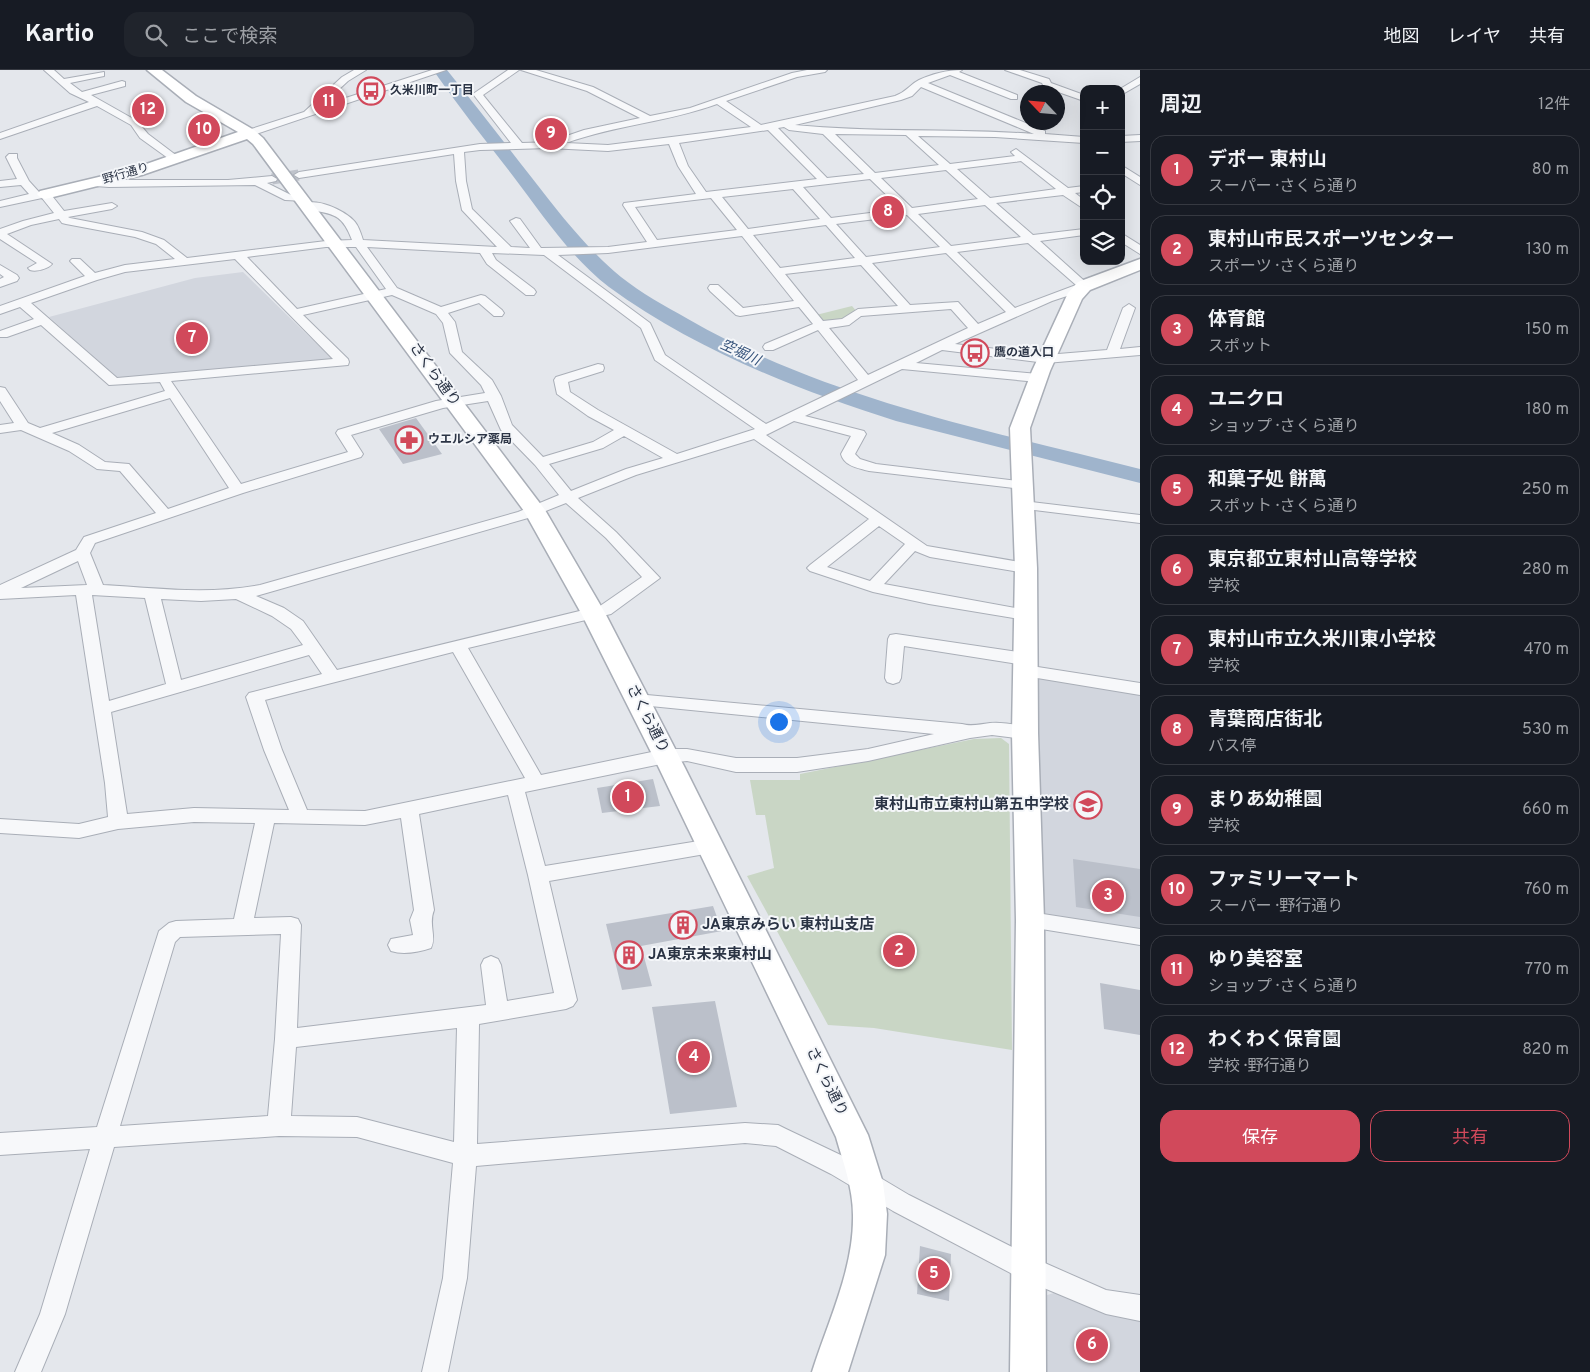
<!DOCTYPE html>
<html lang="ja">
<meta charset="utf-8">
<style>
body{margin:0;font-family:Overpass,"Noto Sans JP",sans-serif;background:#20242c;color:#f1f3f6}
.controls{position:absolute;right:15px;top:15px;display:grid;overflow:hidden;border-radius:10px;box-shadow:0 5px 20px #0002}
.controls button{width:45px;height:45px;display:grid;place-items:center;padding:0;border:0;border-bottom:1px solid #363941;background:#171b24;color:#f1f3f6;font:25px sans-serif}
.compass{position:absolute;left:1020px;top:15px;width:45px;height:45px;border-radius:50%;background:#171b24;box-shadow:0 5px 20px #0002;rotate:296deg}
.you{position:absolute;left:778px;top:651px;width:18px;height:18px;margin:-12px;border:4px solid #fff;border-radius:50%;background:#1a73e8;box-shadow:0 0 0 8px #1a73e833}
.badge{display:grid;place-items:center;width:32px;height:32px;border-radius:50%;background:#d1495b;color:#fff;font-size:16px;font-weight:700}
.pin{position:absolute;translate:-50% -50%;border:2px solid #fff;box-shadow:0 1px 5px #0006}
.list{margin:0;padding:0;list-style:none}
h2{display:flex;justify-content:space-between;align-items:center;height:65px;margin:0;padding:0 20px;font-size:21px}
h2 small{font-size:16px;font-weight:400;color:#9ea1a6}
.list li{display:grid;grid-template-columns:32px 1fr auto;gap:15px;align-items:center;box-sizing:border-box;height:70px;margin:0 10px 10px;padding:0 10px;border:1px solid #363941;border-radius:15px}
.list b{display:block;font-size:19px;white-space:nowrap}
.list p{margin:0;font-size:16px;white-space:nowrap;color:#9ea1a6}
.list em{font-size:16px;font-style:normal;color:#9ea1a6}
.actions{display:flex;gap:10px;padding:15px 20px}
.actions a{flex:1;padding:11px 0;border:1px solid #d1495b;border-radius:15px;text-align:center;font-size:18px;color:#d1495b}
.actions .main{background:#d1495b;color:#fff}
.icon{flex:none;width:28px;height:28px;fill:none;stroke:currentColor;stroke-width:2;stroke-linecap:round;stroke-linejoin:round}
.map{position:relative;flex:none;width:1140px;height:1302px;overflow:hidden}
header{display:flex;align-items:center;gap:30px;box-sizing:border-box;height:70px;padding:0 25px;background:#171b24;border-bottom:1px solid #363941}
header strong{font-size:24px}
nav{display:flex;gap:28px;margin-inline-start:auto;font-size:18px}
.search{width:350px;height:45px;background:#20242c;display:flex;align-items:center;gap:12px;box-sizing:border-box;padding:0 18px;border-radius:15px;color:#9ea1a6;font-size:19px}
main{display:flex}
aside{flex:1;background:#171b24}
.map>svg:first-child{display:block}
.built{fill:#d2d6de}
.green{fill:#c9d6c5}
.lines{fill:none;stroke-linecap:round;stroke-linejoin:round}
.river{fill:#9fb4cc;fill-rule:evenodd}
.building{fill:#bbc0ca}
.street-tunnel{stroke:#bfc3cb;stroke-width:11;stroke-dasharray:11 5;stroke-linecap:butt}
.street-casing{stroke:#a9aeb7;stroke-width:2}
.secondary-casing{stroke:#a9aeb7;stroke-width:3}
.street{fill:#f7f8fa;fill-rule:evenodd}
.secondary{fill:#fff;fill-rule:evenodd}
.labels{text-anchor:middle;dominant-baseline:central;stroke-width:4;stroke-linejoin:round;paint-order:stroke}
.far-poi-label{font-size:12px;font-weight:bold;fill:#2b3445;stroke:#f4f6f9;text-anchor:start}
.far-street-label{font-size:12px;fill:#2b3445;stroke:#f4f6f9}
.far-water-label{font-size:14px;font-style:italic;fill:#34527a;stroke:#f4f6f9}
.street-label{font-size:15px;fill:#2b3445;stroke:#f4f6f9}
.poi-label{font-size:15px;font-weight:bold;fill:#2b3445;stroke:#f4f6f9;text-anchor:start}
</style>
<header>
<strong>Kartio</strong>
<div class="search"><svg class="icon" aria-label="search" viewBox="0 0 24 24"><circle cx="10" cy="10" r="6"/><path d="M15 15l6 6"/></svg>ここで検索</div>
<nav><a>地図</a><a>レイヤ</a><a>共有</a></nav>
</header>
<main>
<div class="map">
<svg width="1140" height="1302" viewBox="0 0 1140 1302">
<rect width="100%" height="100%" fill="#e4e7ec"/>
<!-- built -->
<path class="built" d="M 243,202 L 332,289 L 117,308 L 49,247 L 195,208 Z
M 1036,607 L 1140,623 L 1140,861 L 1037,847 Z
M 1057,1222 L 1140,1248 L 1140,1302 L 1045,1302 L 1044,1226 Z"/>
<!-- green -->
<path class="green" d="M 852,236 L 858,243 L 845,252 L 820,255 L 812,246 Z
M 1001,668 L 1009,674 L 1012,980 L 874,958 L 828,955 L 747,806 L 774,798 L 765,745 L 756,745 L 750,710 L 800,710 L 800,704 L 974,669 Z"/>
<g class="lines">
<!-- river -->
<path class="river" d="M 433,0 L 447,0 C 476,36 504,72 532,108 C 560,144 586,178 621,207 C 641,223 665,236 688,249 C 827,329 986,360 1140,399 L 1140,413 L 896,351 C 797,320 694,279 609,217 C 570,187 542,144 513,106 C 486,71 458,36 433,0 Z"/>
</g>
<!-- building -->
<path class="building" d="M 416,348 L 442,384 L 403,394 L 379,359 Z
M 653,709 L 660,736 L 602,743 L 597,718 Z
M 1073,789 L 1140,799 L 1140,847 L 1076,837 Z
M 713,836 L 722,861 L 641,876 L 652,916 L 622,920 L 606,854 Z
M 1100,913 L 1140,920 L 1140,965 L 1104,959 Z
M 715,931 L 737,1037 L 670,1044 L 652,937 Z
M 920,1176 L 951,1184 L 949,1231 L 917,1224 Z"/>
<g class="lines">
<!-- street-tunnel -->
<path class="street-tunnel" d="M 272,109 L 299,105"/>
<!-- street casing -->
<g class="street-casing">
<path id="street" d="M 44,0 L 54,0 L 64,9 L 104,2 L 104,6 L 70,13 L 82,22 L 122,11 L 125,12 L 125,16 L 91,25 L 137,51 L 148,64 L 181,89 L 176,92 L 172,91 L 140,68 L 131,55 L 97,36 L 0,69 L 0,63 L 89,32 L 70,23 Z
M 354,0 L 366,0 L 348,11 L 321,36 L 432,0 L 446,0 L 253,65 L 249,66 L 244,63 L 245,61 L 304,42 L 342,7 Z
M 508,0 L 519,0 L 483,25 L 522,73 L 554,72 L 555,70 L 584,60 L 640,48 L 587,21 L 521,0 L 536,0 L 593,17 L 650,46 L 690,38 L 792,3 L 807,0 L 827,0 L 825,2 L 797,7 L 726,31 L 761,55 L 895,26 C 908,21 909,15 919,10 C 932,4 947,0 962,0 L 959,2 L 1017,25 L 1017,29 L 1011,29 L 950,5 L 928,13 L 1045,61 L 1045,64 L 1084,67 L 1084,73 L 995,67 L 918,66 L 950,94 L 1015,86 L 1011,82 L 1016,79 L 1068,118 L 1084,116 L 1084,122 L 1075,123 L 1084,130 L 1084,139 L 1063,125 L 996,133 L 1033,165 L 1084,159 L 1084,165 L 1040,171 L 1090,216 L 1088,219 L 1052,231 L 955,274 L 1046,285 L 1107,280 L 1123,238 L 1129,234 L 1135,238 L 1120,279 L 1140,277 L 1140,285 L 1046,293 L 942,280 L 916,293 L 1038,304 L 1045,308 L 1038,312 L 902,299 L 805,346 L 864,361 L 866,364 L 855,384 L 860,389 L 876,394 L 1027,412 L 1029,415 L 1027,418 L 1022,419 L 869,401 C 858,398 844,396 841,384 L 851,366 L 794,351 L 766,365 L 927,476 L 1026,493 L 1031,495 L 1034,498 L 1031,501 L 1026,503 L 930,487 L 915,481 L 884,514 L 1031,541 L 1033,545 L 1031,549 L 1025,550 L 929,534 L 873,522 L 810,501 L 807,498 L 810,495 L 869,449 L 754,369 L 636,405 L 578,428 L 616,462 L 660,508 L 611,544 L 468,578 L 541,705 L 666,679 L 687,679 L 736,688 L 797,688 L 868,679 L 934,664 L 630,634 L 627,630 L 630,626 L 636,624 L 962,654 C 972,657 980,654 990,653 C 1003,652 1019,655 1031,659 L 1034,663 L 1031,667 L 1025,669 L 992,665 L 970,668 L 868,691 L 797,702 L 736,702 L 687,691 L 666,693 L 525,722 L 545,796 L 711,769 L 718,771 L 721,776 L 718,781 L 711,783 L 549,811 L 577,930 L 573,936 L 566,939 L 479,954 L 477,1074 L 745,1053 L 778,1055 L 786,1059 L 847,1088 L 909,1125 L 1038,1190 L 1106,1220 L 1140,1225 L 1140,1251 L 1106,1244 L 1020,1208 L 893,1141 L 831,1104 L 776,1076 L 745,1073 L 476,1096 L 467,1208 L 448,1302 L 422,1302 L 443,1208 L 453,1093 L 357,1067 L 279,1066 L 114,1077 L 65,1244 L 41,1302 L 15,1302 L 40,1244 L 90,1079 L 0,1085 L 0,1063 L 97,1057 L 159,861 L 169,853 L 176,851 L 234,849 L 255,753 L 194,752 L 118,759 L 79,768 L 0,763 L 0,749 L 79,754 L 108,747 L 105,713 L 76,525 L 0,529 L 0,515 L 76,480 L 84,467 L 156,443 L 120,401 L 97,399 L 69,381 L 21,360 L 0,363 L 0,355 L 14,353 L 0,331 L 0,317 L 5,318 L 28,353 L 40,358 L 165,321 L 160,312 L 109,315 L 41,255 L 7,267 L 0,267 L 0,261 L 34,249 L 20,237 L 0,244 L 0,236 L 85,206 L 70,191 L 72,189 L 80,189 L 95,203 L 125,195 L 175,189 L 156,174 L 135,167 L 66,154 L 62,153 L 59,149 L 31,155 L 7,164 L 52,194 C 48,199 36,202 30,200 L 28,198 L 37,193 L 0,169 L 0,159 L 23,151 L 54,143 L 42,128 L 0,137 L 0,131 L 29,124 L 21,115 L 0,117 L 0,111 L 17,109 L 6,87 L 9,84 L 17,84 L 17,88 L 29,111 L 39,122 L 49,122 L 64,141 L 112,133 L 117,136 L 112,139 L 68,147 L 70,148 L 142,162 L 164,170 L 187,188 L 326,171 L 352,170 C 341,140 330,145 303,138 L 302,136 C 313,125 346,141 355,152 C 359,157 361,164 363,170 L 497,177 L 462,140 L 456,111 L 454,84 L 299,108 L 294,105 L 299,102 L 480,74 L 511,73 L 473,24 ZM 921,17 L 1034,64 C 954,58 874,63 795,55 L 901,30 L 912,26 ZM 717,34 L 751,57 L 608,75 L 566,73 C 616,55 668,52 717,34 ZM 784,57 L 789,60 L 823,64 L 864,104 L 827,108 L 778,58 ZM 768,60 L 817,109 L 706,122 L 688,96 L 679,73 ZM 835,64 L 906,65 L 939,95 L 875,103 ZM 669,74 L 678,96 L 696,124 L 624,133 L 623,135 L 647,172 L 608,177 L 541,178 L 520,149 L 516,148 L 510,151 L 530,178 L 511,177 L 472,139 L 466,111 L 464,82 L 480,80 L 549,78 L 608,81 ZM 1021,91 L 1056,119 L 990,128 L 957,99 ZM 946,100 L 978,129 L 912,138 L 881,108 ZM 870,109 L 901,139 L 831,148 L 803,117 ZM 793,119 L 820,149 L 748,159 L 722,127 ZM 711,128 L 737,160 L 657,170 L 635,137 ZM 985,135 L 1021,167 L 951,176 L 918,144 ZM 907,145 L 940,177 L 866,187 L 836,154 ZM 826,155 L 855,188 L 780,198 L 753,165 ZM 742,166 L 794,231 L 743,238 L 718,215 L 710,215 L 708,218 L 710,221 L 736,245 L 740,246 L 799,237 L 813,254 L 765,274 L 763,277 L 765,280 L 773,280 L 818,260 L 858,310 L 766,354 L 665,285 L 650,253 L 558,185 L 608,183 ZM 1028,173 L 1076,215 L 1015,238 L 957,182 ZM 326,177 L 356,177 L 386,219 L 297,239 L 247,187 ZM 367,177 L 480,183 L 487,194 L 526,225 L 534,225 L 536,222 L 534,219 L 496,190 L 492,183 L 544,185 L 641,258 L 655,290 L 755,359 L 677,384 L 598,340 L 570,322 L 568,312 L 603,301 L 604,298 L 603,295 L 598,294 L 556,307 L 554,310 L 557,324 L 588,346 L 614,360 L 593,372 L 543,387 L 512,355 L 501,326 L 492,310 L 462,282 L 455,252 L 448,243 L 479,233 L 494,246 L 502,246 L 504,243 L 502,240 L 485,226 L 481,225 L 441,237 L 397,218 ZM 946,183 L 1006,242 L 978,254 L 958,232 L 910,235 L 872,193 ZM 235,189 L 333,289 L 117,308 L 31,233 L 97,210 L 125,202 ZM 861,195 L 898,236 L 858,239 L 842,249 L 823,251 L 785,204 ZM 392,225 L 436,244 L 443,253 L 450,283 L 481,315 L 485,323 L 436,331 L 338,360 L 336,363 L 348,382 L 241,414 L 171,311 L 348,295 L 349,292 L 348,289 L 303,245 ZM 951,239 L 968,258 L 868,305 L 829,258 L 849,255 L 861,246 ZM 170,328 L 229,418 L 168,439 L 129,394 L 105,392 L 79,375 L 52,363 ZM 488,331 L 501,360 L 535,395 L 559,425 L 518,442 L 260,515 C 207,525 156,518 103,515 L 90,483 L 95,473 L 243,423 L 361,387 L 363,384 L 351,365 L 443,338 ZM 624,366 L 663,388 L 626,399 L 571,421 L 549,394 L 603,378 ZM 566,433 L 606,468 L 642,507 L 600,536 L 337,600 L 303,551 L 284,538 L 256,526 L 528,448 ZM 879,456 L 905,474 L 870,511 L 827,497 ZM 78,491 L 87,515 L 21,518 ZM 92,525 L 145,528 L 166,614 L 109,631 ZM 161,529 L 201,531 L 236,529 L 272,546 L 291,559 L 303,575 L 181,610 ZM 453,582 L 525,708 L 365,741 L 307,740 L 282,680 L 265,630 ZM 309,585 L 322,604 L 249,623 L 246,627 L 264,680 L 289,740 L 194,738 L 127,744 L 111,642 ZM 508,725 L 528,805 L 554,923 L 507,931 L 501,895 L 498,889 L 491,886 L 484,889 L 481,895 L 486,935 L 297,958 L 301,855 L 298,849 L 291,847 L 254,848 L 274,753 L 365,755 L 401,748 L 414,840 L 410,850 L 413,865 L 391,869 L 388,875 L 391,881 C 403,885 419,882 431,878 C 437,866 428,855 434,840 L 419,744 ZM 281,864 L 275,969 L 268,1046 L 120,1056 L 175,872 L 180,867 ZM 457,958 L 454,1072 L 357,1047 L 291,1046 L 296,977 Z
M 1005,0 L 1020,0 L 1049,9 L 1051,13 L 1084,25 L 1084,31 L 1044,17 L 1042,13 Z
M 1140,7 L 1140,14 L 1121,25 L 1121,19 L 1120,19 Z
M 1140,65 L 1140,71 L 1121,72 L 1121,66 Z
M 1121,95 L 1140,107 L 1140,115 L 1121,103 Z
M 272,106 L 277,109 L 276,111 L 267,113 L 291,125 L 306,127 L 307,129 L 306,131 L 285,130 L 255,115 L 109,117 L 95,116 L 90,113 L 95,110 L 228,110 Z
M 1121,163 L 1140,175 L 1140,184 L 1121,172 Z
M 0,195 L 17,205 L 19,208 L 17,211 L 0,217 L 0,209 L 4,207 L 0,204 Z
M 1023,431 L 1140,445 L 1140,453 L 1018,438 L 1016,435 L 1018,432 Z
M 896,564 L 1025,583 L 1031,585 L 1033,589 L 1031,593 L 1025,595 L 904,576 L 901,608 L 899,612 L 893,614 L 887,612 L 885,608 L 888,569 L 890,565 Z
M 1025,595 L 1140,613 L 1140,625 L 1019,605 L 1017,601 L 1019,597 Z
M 1030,842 L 1140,859 L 1140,875 L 1023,856 L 1020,850 L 1023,844 Z"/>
</g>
<!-- secondary casing -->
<g class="secondary-casing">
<path id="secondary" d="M 147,0 L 162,0 L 196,26 L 254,60 L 263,68 L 545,440 L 605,543 L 685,698 L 868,1065 L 883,1113 L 887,1144 L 885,1185 L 848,1302 L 812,1302 C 828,1251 854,1199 853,1145 C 853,1118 843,1092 836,1067 L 659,698 L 581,543 L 524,441 L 253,74 L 247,69 L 142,105 L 45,129 L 40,127 L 37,124 L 40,121 L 132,99 L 238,62 L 186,32 Z
M 1140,189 L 1140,200 L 1090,220 L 1082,229 L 1050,301 L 1030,358 L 1037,498 L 1038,663 L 1044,850 L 1046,1302 L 1010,1302 L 1016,850 L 1012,663 L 1015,498 L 1010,358 L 1032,301 L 1068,223 L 1078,212 Z"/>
</g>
<!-- street -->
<use href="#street" class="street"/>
<!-- secondary -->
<use href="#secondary" class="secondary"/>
</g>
<!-- icons -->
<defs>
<g id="bus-ring" transform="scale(1.4375)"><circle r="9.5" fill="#f4f6f9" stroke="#d1495b" stroke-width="1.5"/><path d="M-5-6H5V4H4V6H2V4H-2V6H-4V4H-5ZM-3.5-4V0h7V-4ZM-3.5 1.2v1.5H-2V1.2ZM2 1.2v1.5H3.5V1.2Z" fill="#d1495b"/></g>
<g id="pharmacy-ring" transform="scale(1.4375)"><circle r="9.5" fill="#f4f6f9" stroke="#d1495b" stroke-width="1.5"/><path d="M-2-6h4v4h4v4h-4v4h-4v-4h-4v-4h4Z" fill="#d1495b"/></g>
<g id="school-ring" transform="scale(1.4375)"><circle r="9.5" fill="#f4f6f9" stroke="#d1495b" stroke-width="1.5"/><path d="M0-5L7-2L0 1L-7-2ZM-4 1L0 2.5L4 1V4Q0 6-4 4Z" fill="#d1495b"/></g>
<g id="building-ring" transform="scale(1.4375)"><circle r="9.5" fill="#f4f6f9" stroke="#d1495b" stroke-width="1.5"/><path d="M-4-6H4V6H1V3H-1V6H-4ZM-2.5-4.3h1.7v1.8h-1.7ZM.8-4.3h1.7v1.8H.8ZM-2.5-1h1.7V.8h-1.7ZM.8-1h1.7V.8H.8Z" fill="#d1495b"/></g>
</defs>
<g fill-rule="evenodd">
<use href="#bus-ring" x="371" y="21"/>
<use href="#bus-ring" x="975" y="283"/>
<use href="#pharmacy-ring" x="409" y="370"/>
<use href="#school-ring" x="1088" y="735"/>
<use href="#building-ring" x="683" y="855"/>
<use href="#building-ring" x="629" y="885"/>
</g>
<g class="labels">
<!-- far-poi labels -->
<g class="far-poi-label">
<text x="390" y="21">久米川町一丁目</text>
<text x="994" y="283">鷹の道入口</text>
<text x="428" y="370">ウエルシア薬局</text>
</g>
<!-- far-street labels -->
<g class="far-street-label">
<text transform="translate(126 104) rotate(-16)">野行通り</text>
</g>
<!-- far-water labels -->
<g class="far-water-label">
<text transform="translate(740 283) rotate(25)">空堀川</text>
</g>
<!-- street labels -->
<g class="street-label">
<text transform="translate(434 305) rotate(54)">さくら通り</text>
<text transform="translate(647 649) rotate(63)">さくら通り</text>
<text transform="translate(826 1012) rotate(64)">さくら通り</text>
</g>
<!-- poi labels -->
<g class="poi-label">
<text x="1069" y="735" text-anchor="end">東村山市立東村山第五中学校</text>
<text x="702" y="855">JA東京みらい 東村山支店</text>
<text x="648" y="885">JA東京未来東村山</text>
</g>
</g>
</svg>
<div class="controls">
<button>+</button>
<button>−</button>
<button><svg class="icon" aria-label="locate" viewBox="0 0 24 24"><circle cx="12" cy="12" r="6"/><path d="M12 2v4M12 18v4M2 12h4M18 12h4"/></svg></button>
<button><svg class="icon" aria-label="layers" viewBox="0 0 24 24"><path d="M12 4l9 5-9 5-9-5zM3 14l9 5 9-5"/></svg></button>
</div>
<svg class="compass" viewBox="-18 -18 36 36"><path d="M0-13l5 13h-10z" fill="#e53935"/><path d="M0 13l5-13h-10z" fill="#9ea1a6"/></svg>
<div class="you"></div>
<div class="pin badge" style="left:628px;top:727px">1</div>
<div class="pin badge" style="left:899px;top:881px">2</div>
<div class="pin badge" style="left:1108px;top:826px">3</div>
<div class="pin badge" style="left:694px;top:987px">4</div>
<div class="pin badge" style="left:934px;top:1204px">5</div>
<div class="pin badge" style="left:1092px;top:1275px">6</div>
<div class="pin badge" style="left:192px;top:268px">7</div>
<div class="pin badge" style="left:888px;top:142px">8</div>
<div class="pin badge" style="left:551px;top:64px">9</div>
<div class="pin badge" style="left:204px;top:60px">10</div>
<div class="pin badge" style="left:329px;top:32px">11</div>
<div class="pin badge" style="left:148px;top:40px">12</div>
</div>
<aside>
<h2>周辺<small>12件</small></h2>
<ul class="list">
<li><span class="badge">1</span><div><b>デポー 東村山</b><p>スーパー · さくら通り</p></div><em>80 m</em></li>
<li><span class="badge">2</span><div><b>東村山市民スポーツセンター</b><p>スポーツ · さくら通り</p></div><em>130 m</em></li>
<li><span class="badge">3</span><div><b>体育館</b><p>スポット</p></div><em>150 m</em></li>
<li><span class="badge">4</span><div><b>ユニクロ</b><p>ショップ · さくら通り</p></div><em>180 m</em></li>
<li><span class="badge">5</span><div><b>和菓子処 餅萬</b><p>スポット · さくら通り</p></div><em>250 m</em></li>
<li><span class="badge">6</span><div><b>東京都立東村山高等学校</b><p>学校</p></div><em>280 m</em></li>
<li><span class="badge">7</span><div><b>東村山市立久米川東小学校</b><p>学校</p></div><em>470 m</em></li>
<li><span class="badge">8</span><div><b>青葉商店街北</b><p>バス停</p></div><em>530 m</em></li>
<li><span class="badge">9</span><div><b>まりあ幼稚園</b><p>学校</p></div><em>660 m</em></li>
<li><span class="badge">10</span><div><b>ファミリーマート</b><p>スーパー · 野行通り</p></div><em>760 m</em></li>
<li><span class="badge">11</span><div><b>ゆり美容室</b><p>ショップ · さくら通り</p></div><em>770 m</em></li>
<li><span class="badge">12</span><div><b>わくわく保育園</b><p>学校 · 野行通り</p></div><em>820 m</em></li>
</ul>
<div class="actions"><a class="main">保存</a><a>共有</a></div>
</aside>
</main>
